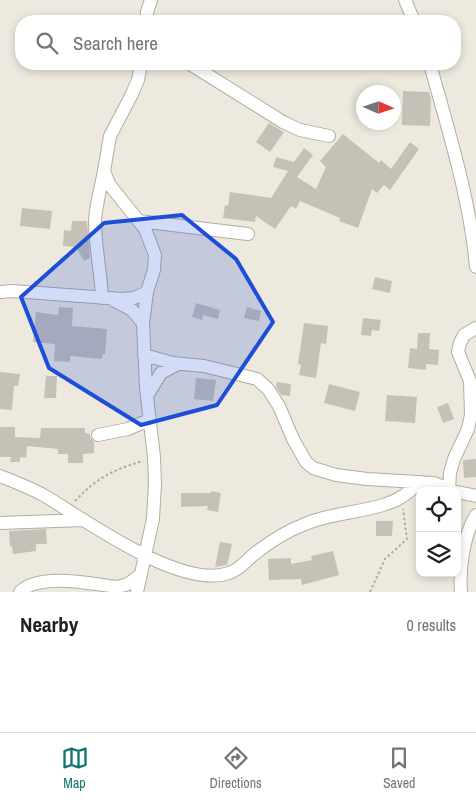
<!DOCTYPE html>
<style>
body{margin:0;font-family:"Archivo Narrow",sans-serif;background:#f2f2f2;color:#202124}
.controls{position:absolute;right:15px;bottom:15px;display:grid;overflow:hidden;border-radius:10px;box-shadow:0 2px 8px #0003}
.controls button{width:45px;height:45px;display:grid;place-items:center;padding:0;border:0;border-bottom:1px solid #e0e0e0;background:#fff;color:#202124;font:25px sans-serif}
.compass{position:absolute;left:356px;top:85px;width:45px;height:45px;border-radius:50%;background:#fff;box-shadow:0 2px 8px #0003;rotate:93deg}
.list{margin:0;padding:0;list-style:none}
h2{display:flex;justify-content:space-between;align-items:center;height:65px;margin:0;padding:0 20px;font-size:21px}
h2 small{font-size:16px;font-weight:400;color:#757577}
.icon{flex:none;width:28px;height:28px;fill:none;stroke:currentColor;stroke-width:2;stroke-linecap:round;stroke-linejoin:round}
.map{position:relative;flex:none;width:476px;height:592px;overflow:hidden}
.search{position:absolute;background:#fff;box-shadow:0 2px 8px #0003;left:15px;right:15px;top:15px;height:55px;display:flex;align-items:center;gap:12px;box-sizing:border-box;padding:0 18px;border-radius:20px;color:#757577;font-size:19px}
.sheet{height:140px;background:#fff}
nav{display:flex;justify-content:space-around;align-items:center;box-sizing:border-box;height:70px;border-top:1px solid #e0e0e0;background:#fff;font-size:14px;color:#757577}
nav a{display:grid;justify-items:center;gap:2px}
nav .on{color:#0f766e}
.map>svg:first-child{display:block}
.building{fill:#c6c1b7}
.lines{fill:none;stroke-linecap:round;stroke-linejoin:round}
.minor-casing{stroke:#b2ada3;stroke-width:14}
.path{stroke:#aeaaa1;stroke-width:2;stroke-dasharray:2.5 2.5;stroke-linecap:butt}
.minor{stroke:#fff;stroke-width:12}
.marked{fill:#1d4ed8;fill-opacity:0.2;stroke:#1d4ed8;stroke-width:4;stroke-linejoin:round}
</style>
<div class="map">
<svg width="476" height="592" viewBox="0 0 476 592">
<rect width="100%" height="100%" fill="#eee9de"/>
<!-- building -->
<path class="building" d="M 403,91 L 429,92 L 431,99 L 430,126 L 402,125 Z
M 269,123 L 284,132 L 270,152 L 256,142 Z
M 343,134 L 379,163 L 381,160 L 391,169 L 410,142 L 419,149 L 390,190 L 384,185 L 377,193 L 372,189 L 358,228 L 339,221 L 340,218 L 300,201 L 296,209 L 291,206 L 275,229 L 256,216 L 255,222 L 223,218 L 225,205 L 228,206 L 230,192 L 271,198 L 288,171 L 273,167 L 276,157 L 294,162 L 304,148 L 313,155 L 297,177 L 316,189 L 326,167 L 320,161 Z
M 22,208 L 52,211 L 50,229 L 20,226 Z
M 72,221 L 87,221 L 90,258 L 84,261 L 76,247 L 63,246 L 64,230 L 71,231 Z
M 375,277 L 392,281 L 390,293 L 372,289 Z
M 196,303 L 220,310 L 218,319 L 203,315 L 202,320 L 192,317 Z
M 59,307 L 73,308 L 72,326 L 107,329 L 105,354 L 103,354 L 102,359 L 70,356 L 70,362 L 54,361 L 55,344 L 33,342 L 36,312 L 58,315 Z
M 247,307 L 261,311 L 259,321 L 244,318 Z
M 363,318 L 381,320 L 379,331 L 372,330 L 371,336 L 361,335 Z
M 304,323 L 328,326 L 326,344 L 321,343 L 316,378 L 299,375 L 301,365 L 298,364 Z
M 418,333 L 430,333 L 429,349 L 439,350 L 438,365 L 426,364 L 426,370 L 408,368 L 410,348 L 417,349 Z
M 0,372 L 20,374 L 18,386 L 14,386 L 12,410 L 0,409 Z
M 46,376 L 57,376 L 56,398 L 44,398 Z
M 196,378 L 216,380 L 213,401 L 194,399 Z
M 277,382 L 291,384 L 290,396 L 281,395 L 276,387 Z
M 329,384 L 360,392 L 355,411 L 324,403 Z
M 387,395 L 417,397 L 415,423 L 385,421 Z
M 448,403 L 454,419 L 443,423 L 437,407 Z
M 0,427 L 15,427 L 15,437 L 40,438 L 41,428 L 85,428 L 85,433 L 90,434 L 90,437 L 94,442 L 94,453 L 83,454 L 83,463 L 68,463 L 68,454 L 58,454 L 58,449 L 27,446 L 26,458 L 20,457 L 20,462 L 10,462 L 11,457 L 0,457 Z
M 476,459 L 476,477 L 464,478 L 463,460 Z
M 211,491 L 221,493 L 218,512 L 207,510 L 208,506 L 181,507 L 181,493 L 211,493 Z
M 376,521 L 393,521 L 392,536 L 376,536 Z
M 46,529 L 47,544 L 36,544 L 36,551 L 13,554 L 12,546 L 10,547 L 9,531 Z
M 220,542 L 232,544 L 227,565 L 215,567 Z
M 333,551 L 339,575 L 302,585 L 301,579 L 269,580 L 268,559 L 291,558 L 291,564 L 312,560 L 311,556 Z"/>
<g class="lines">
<!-- minor casing -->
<g class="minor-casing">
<path id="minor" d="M 405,0 L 414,21
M 146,21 L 147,12 L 151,0
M 190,64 L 283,122 L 300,130 L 329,136
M 430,64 C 448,130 470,198 476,267
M 139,221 L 248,234
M 0,292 L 12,291 L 122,299 L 134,298 L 147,292
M 102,298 C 101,272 95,247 95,221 C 96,204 101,187 104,171
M 113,300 L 132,310 L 143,323
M 144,355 L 173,363 L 204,366 L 257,379 L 268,389 L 279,406 L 293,439 L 306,462 L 313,468 L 336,475 L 367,479 L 434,483 L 453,491
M 147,396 L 161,373 L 178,364
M 98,435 L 128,429 L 149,420
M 0,476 C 15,482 31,488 45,496 C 87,521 181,590 229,573 C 239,570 246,561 253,555 C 268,543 287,531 305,524 C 330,513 360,513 386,504 C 400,500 410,491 421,482
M 449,489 L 450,473 L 454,459 L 468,429 L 471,415 L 470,381 L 458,352 L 460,343 L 464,335 L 476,328
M 457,492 L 476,496
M 0,523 L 84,520
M 20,592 C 39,572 92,584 118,587 L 128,584 L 140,575
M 137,592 L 153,519 L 155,484 L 154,457 L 146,388 L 143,323 L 147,292 L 154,270 L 155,255 L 145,229 L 109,184 L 104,171 L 110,136 L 131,96 L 138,80 L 141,64
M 461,592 C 459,569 464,534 476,515"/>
</g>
<!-- path -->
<path class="path" d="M 75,501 C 97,478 112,470 143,461
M 370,592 L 385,559 L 407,539 L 403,509"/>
<!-- minor -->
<use href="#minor" class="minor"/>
</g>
<!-- marked area -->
<path class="marked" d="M 182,215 L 236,259 L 273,322 L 217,405 L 141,425 L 49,368 L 21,297 L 104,223 Z"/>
</svg>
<div class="controls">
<button><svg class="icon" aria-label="locate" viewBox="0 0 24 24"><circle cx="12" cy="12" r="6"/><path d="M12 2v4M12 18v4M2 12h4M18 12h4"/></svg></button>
<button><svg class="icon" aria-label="layers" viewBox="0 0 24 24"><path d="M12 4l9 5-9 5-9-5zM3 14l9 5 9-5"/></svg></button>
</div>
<svg class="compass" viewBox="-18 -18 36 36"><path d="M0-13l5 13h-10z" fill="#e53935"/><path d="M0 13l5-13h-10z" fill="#757577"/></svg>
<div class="search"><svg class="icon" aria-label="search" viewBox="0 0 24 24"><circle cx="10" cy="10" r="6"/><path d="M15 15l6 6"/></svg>Search here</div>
</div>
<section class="sheet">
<h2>Nearby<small>0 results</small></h2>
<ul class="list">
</ul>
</section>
<nav>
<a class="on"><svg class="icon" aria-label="map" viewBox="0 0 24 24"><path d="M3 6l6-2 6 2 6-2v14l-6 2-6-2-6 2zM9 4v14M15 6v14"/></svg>Map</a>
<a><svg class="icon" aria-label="directions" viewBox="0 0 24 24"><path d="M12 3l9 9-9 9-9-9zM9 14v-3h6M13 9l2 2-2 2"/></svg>Directions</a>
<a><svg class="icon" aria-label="saved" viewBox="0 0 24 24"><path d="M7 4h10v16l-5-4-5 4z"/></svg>Saved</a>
</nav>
